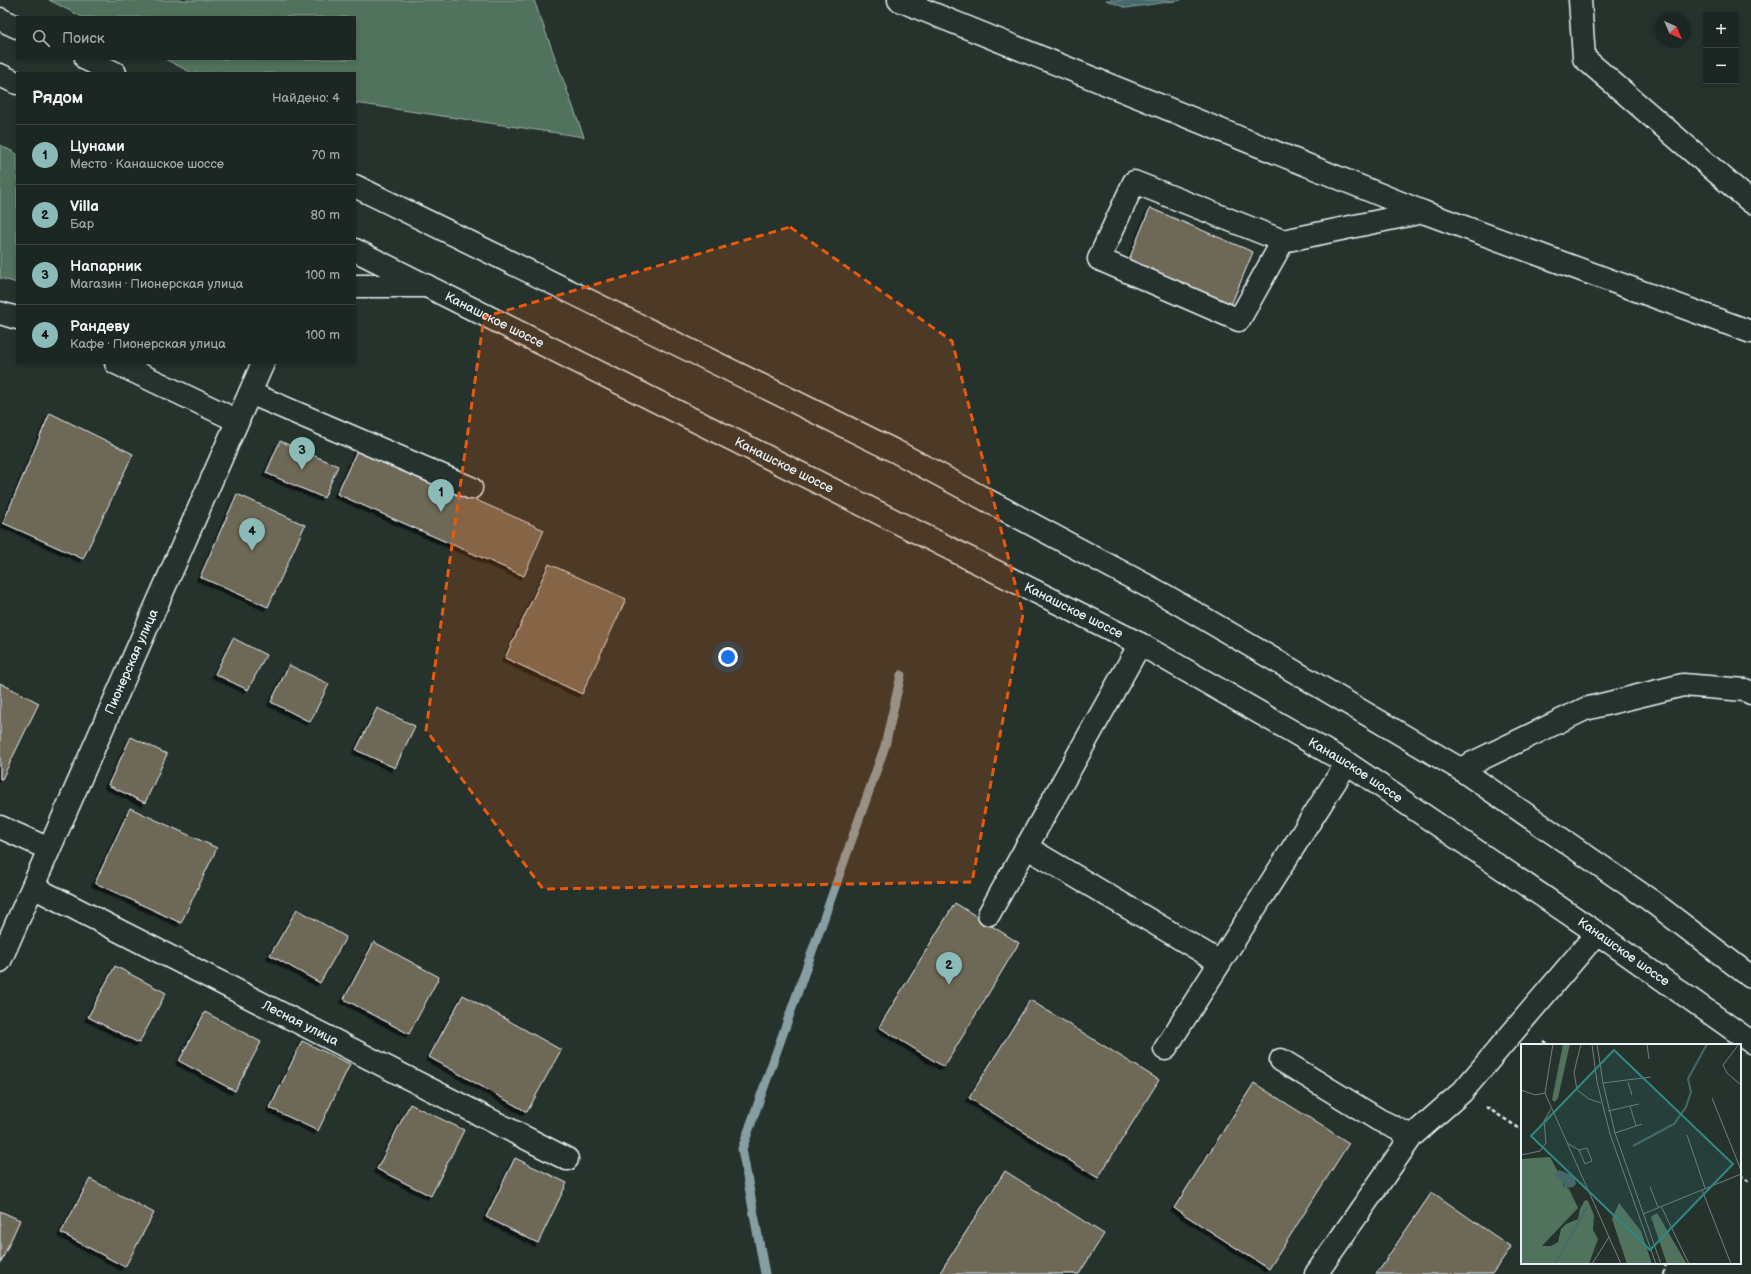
<!DOCTYPE html>
<html lang="ru">
<meta charset="utf-8">
<style>
body{margin:0;font-family:"Balsamiq Sans",sans-serif;background:#252e2a;color:#f1f3f6}
.controls{position:absolute;right:12px;top:12px;display:grid;overflow:hidden;border-radius:0px;box-shadow:0 2px 6px #0003}
.controls button{width:36px;height:36px;display:grid;place-items:center;padding:0;border:0;border-bottom:1px solid #3a4340;background:#1c2622;color:#f1f3f6;font:20px sans-serif}
.compass{position:absolute;left:1655px;top:12px;width:36px;height:36px;border-radius:50%;background:#1c2622;box-shadow:0 2px 6px #0003;rotate:136deg}
.you{position:absolute;left:728px;top:657px;width:14px;height:14px;margin:-10px;border:3px solid #fff;border-radius:50%;background:#1a73e8;box-shadow:0 0 0 6px #1a73e833}
.badge{display:grid;place-items:center;width:26px;height:26px;border-radius:50%;background:#8bbbb9;color:#111;font-size:13px;font-weight:700}
.pin{position:absolute;translate:-50% -33px;filter:drop-shadow(0 1px 2px #0008)}
.pin::after{content:'';position:absolute;top:21px;width:14px;height:12px;background:inherit;clip-path:polygon(0 0,100% 0,50% 100%)}
.list{margin:0;padding:0;list-style:none}
h2{display:flex;justify-content:space-between;align-items:center;height:52px;margin:0;padding:0 16px;font-size:17px}
h2 small{font-size:13px;font-weight:400;color:#a0a5a5}
.list li{display:grid;grid-template-columns:26px 1fr auto;gap:12px;align-items:center;box-sizing:border-box;height:60px;padding:0 16px;border-top:1px solid #3a4340}
.list b{display:block;font-size:15px;white-space:nowrap}
.list p{margin:0;font-size:13px;white-space:nowrap;color:#a0a5a5}
.list em{font-size:13px;font-style:normal;color:#a0a5a5}
.icon{flex:none;width:22px;height:22px;fill:none;stroke:currentColor;stroke-width:2;stroke-linecap:round;stroke-linejoin:round}
.map{position:relative;flex:none;width:1751px;height:1274px;overflow:hidden}
.search{position:absolute;background:#1c2622;box-shadow:0 2px 6px #0003;left:16px;top:16px;width:340px;height:44px;display:flex;align-items:center;gap:10px;box-sizing:border-box;padding:0 14px;border-radius:0px;color:#a0a5a5;font-size:15px}
.panel{position:absolute;background:#1c2622;box-shadow:0 2px 6px #0003;left:16px;top:72px;width:340px;height:292px;border-radius:0px}
.map>svg:first-child{display:block}
.green{fill:#51725c;stroke:#9cb2aa}
.water{fill:#45696b;stroke:#869fa3}
.lines{fill:none;stroke-linecap:round;stroke-linejoin:round}
.stream{stroke:#869fa3;stroke-width:9}
.building{fill:#6e6756;stroke:#e8f1f8;filter:url(#shadow)}
.minor-casing{stroke:#e8f1f8;stroke-width:25}
.major-casing{stroke:#e8f1f8;stroke-width:25}
.path{stroke:#e8f1f8;stroke-width:2.5;stroke-dasharray:4 3;stroke-linecap:butt}
.minor{stroke:#26332d;stroke-width:22}
.major{stroke:#26332d;stroke-width:22}
.marked{fill:#e8590c;fill-opacity:0.2;stroke:#e8590c;stroke-width:3;stroke-dasharray:8 5;stroke-linejoin:round}
.labels{text-anchor:middle;dominant-baseline:central;stroke-width:3;stroke-linejoin:round;paint-order:stroke}
.street-label{font-size:13px;fill:#e8f1f8;stroke:#26332d}
.inset-river{fill:none;stroke:#45696b;stroke-width:2}
.inset-road{fill:none;stroke:#747f7e;stroke-width:1}
.view{fill:#308883;fill-opacity:0.15;stroke:#308883;stroke-width:2}
.inset-edge{fill:none;stroke:#e8f1f8;stroke-width:2}
</style>
<div class="map">
<svg width="1751" height="1274" viewBox="0 0 1751 1274">
<defs>
<filter id="shadow"><feDropShadow dx="-3.5" dy="3.5" stdDeviation="0" flood-color="#0009"/></filter>
</defs>
<rect width="100%" height="100%" fill="#26332d"/>
<filter id="ink" filterUnits="userSpaceOnUse"><feTurbulence type="fractalNoise" baseFrequency=".025" numOctaves="2"/><feDisplacementMap in="SourceGraphic" scale="8" xChannelSelector="R" yChannelSelector="G"/><feConvolveMatrix kernelMatrix="1 2 1 2 8 2 1 2 1" color-interpolation-filters="sRGB"/></filter>
<g filter="url(#ink)">
<!-- green -->
<path class="green" d="M 49,0 L 534,0 L 584,137 L 355,103 L 355,73 L 192,73 L 165,59 L 355,59 L 355,17 L 82,17 Z
M 0,145 L 17,154 L 17,283 L 0,278 Z"/>
<!-- water -->
<path class="water" d="M 1106,0 L 1181,0 L 1126,8 Z"/>
<g class="lines">
<!-- stream -->
<path class="stream" d="M 765,1274 L 742,1149 L 885,746 L 901,675"/>
</g>
<!-- building -->
<path class="building" d="M 1150,208 L 1253,252 L 1231,305 L 1128,262 Z
M 50,413 L 133,454 L 83,559 L 3,523 Z
M 280,441 L 338,466 L 324,498 L 266,473 Z
M 358,448 L 544,530 L 524,576 L 337,494 Z
M 237,494 L 305,525 L 268,607 L 200,577 Z
M 549,564 L 626,599 L 582,694 L 505,658 Z
M 233,638 L 266,655 L 248,690 L 215,674 Z
M 289,665 L 329,684 L 310,722 L 271,702 Z
M 0,683 L 39,703 L 2,779 L 0,779 Z
M 377,708 L 415,726 L 395,768 L 356,750 Z
M 131,737 L 167,754 L 145,803 L 108,785 Z
M 130,808 L 217,848 L 181,923 L 95,883 Z
M 955,903 L 1019,943 L 944,1067 L 879,1027 Z
M 297,909 L 346,937 L 320,983 L 270,955 Z
M 374,942 L 439,977 L 409,1034 L 344,999 Z
M 115,966 L 166,993 L 139,1043 L 88,1017 Z
M 463,995 L 561,1050 L 527,1112 L 429,1057 Z
M 1030,1000 L 1159,1080 L 1098,1178 L 969,1098 Z
M 205,1012 L 261,1042 L 235,1091 L 179,1061 Z
M 302,1041 L 350,1064 L 318,1131 L 270,1108 Z
M 1254,1083 L 1349,1143 L 1269,1269 L 1174,1208 Z
M 410,1104 L 464,1130 L 431,1196 L 377,1169 Z
M 515,1158 L 567,1183 L 538,1243 L 486,1217 Z
M 1005,1171 L 1104,1234 L 1079,1274 L 939,1274 Z
M 90,1179 L 154,1213 L 125,1267 L 61,1233 Z
M 1432,1192 L 1511,1247 L 1492,1274 L 1376,1274 Z
M 0,1211 L 20,1220 L 0,1264 Z"/>
<g class="lines">
<!-- minor casing -->
<g class="minor-casing">
<g id="minor">
<path d="M 899,0 L 1423,212 L 1751,332"/>
<path d="M 1580,0 L 1584,58 L 1751,202"/>
<path d="M 1283,241 L 1239,320 L 1099,259 L 1134,182 L 1283,241 L 1423,212"/>
<path d="M 355,286 L 427,286"/>
<path d="M 0,313 L 17,318"/>
<path d="M 116,363 L 238,421"/>
<path d="M 250,393 L 471,488"/>
<path d="M 1460,769 L 1585,709 L 1683,685 L 1745,690 L 1751,693"/>
<path d="M 0,827 L 49,849"/>
<path d="M 1026,847 L 1220,962"/>
<path id="s1" d="M 33,887 L 567,1159"/>
<path d="M 989,914 L 1140,644"/>
<path id="s2" d="M 0,961 L 263,363"/>
<path d="M 1165,1049 L 1347,763"/>
<path d="M 1281,1060 L 1379,1120 L 1412,1136"/>
<path d="M 1316,1274 L 1412,1136 L 1462,1092 L 1597,933"/>
</g>
</g>
<!-- major casing -->
<g class="major-casing">
<g id="major">
<path d="M 0,19 L 17,27"/>
<path d="M 86,59 L 115,73"/>
<path d="M 0,75 L 17,83"/>
<path d="M 355,186 L 895,451 L 1166,596 L 1460,769 L 1650,900 L 1751,977"/>
<path id="s3" d="M 355,250 L 1140,644 L 1347,763 L 1597,933 L 1751,1042"/>
</g>
</g>
<!-- path -->
<path class="path" d="M 1543,1041 L 1549,1045
M 1486,1107 L 1522,1130
M 1740,1175 L 1751,1183
M 1664,1274 L 1666,1263"/>
<!-- minor -->
<use href="#minor" class="minor"/>
<!-- major -->
<use href="#major" class="major"/>
</g>
</g>
<!-- marked area -->
<path class="marked" d="M 790,227 L 952,341 L 1023,614 L 972,882 L 543,889 L 426,730 L 484,317 Z"/>
<g class="labels">
<!-- street labels -->
<g class="street-label">
<text stroke="none"><textPath href="#s3" startOffset="156">Канашское шоссе</textPath></text>
<text stroke="none"><textPath href="#s3" startOffset="480">Канашское шоссе</textPath></text>
<text stroke="none"><textPath href="#s3" startOffset="804">Канашское шоссе</textPath></text>
<text stroke="none"><textPath href="#s2" startOffset="327">Пионерская улица</textPath></text>
<text stroke="none"><textPath href="#s3" startOffset="1128">Канашское шоссе</textPath></text>
<text stroke="none"><textPath href="#s3" startOffset="1452">Канашское шоссе</textPath></text>
<text stroke="none"><textPath href="#s1" startOffset="300">Лесная улица</textPath></text>
</g>
</g>
<!-- overview -->
<g transform="translate(1521 1044)">
<rect width="220" height="220" fill="#26332d"/>
<path d="M 42,0 L 49,0 L 37,54 L 34,58 L 31,56 ZM 29,113 L 42,137 L 42,142 L 48,145 L 57,164 L 21,202 L 30,202 L 37,198 L 40,185 L 45,180 L 57,175 L 59,165 L 64,156 L 67,157 L 73,171 L 72,186 L 77,195 L 68,220 L 0,220 L 0,115 ZM 98,159 L 120,187 L 131,220 L 106,220 L 91,175 ZM 136,169 L 164,217 L 166,220 L 146,220 L 130,173 Z" fill="#51725c"/>
<path d="M 38,126 L 53,132 L 55,140 L 52,143 L 43,144 L 42,137 L 34,131 Z" fill="#45696b"/>
<path class="inset-river" d="M 112,102 L 153,80 L 165,63 L 170,48 L 167,35 L 186,0M 34,220 L 66,163"/>
<path class="inset-road" d="M 32,0 L 24,49 L 100,220M 60,0 L 53,28 L 56,46 L 68,55 L 80,59M 71,0 L 76,38 L 89,90 L 135,220M 76,0 L 82,39 L 94,89 L 140,220M 126,0 L 128,15M 218,0 L 202,21 L 206,29 L 220,41M 107,38 L 111,51M 82,39 L 130,33M 0,46 L 14,51 L 24,49M 191,54 L 220,126M 109,62 L 115,82M 87,67 L 118,60M 94,89 L 121,80M 166,91 L 184,144M 46,99 L 58,106 L 64,120 L 71,117 L 66,104 L 58,106M 0,111 L 19,107 L 25,99 L 23,77 L 30,65M 129,143 L 137,163M 181,146 L 210,220M 140,162 L 168,220M 122,170 L 220,130M 71,220 L 88,193"/>
<path class="view" d="M 93,6 L 212,120 L 129,206 L 10,92 Z"/>
<rect width="220" height="220" class="inset-edge"/>
</g>
</svg>
<div class="controls">
<button>+</button>
<button>−</button>
</div>
<svg class="compass" viewBox="-18 -18 36 36"><path d="M0-13l5 13h-10z" fill="#e53935"/><path d="M0 13l5-13h-10z" fill="#a0a5a5"/></svg>
<div class="you"></div>
<div class="pin badge" style="left:441px;top:512px">1</div>
<div class="pin badge" style="left:949px;top:985px">2</div>
<div class="pin badge" style="left:302px;top:470px">3</div>
<div class="pin badge" style="left:252px;top:551px">4</div>
<div class="search"><svg class="icon" aria-label="search" viewBox="0 0 24 24"><circle cx="10" cy="10" r="6"/><path d="M15 15l6 6"/></svg>Поиск</div>
<section class="panel">
<h2>Рядом<small>Найдено: 4</small></h2>
<ul class="list">
<li><span class="badge">1</span><div><b>Цунами</b><p>Место · Канашское шоссе</p></div><em>70 m</em></li>
<li><span class="badge">2</span><div><b>Villa</b><p>Бар</p></div><em>80 m</em></li>
<li><span class="badge">3</span><div><b>Напарник</b><p>Магазин · Пионерская улица</p></div><em>100 m</em></li>
<li><span class="badge">4</span><div><b>Рандеву</b><p>Кафе · Пионерская улица</p></div><em>100 m</em></li>
</ul>
</section>
</div>
